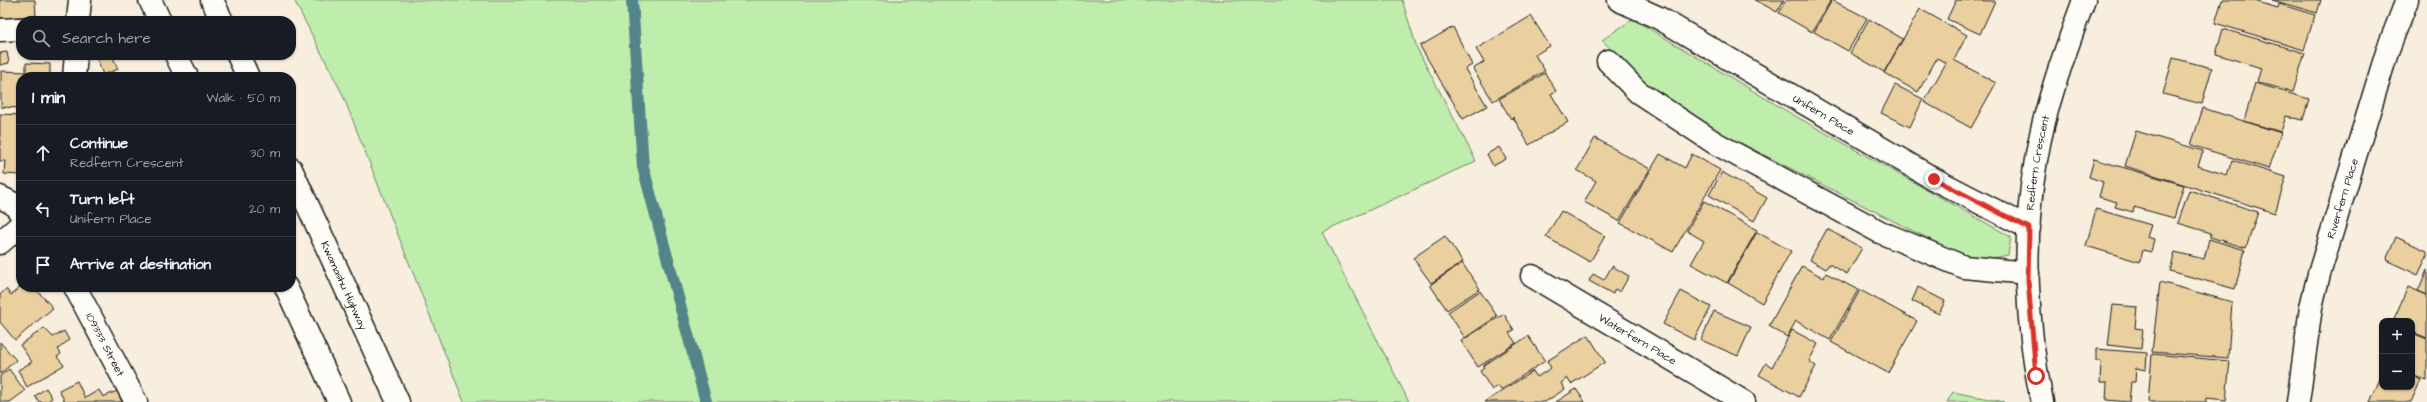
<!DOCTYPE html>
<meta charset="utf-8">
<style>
body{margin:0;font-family:"Architects Daughter",sans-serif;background:#242831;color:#f1f3f6}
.controls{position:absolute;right:12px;bottom:12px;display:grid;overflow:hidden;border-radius:8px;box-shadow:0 1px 3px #0004}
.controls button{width:36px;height:36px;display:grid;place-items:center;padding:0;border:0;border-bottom:1px solid #363941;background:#171b24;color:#f1f3f6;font:20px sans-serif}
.stop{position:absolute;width:12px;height:12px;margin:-9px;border:3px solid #d93025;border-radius:50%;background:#fff}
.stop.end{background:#d93025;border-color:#fff;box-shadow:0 1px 4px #0008}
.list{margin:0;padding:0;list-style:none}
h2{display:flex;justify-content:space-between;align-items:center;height:52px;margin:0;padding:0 16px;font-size:17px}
h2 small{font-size:13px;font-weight:400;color:#9ea1a6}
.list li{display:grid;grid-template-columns:26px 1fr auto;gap:12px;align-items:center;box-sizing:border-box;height:56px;padding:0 16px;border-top:1px solid #363941}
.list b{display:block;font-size:15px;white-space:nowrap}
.list p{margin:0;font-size:13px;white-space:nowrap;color:#9ea1a6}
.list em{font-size:13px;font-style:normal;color:#9ea1a6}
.icon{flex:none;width:22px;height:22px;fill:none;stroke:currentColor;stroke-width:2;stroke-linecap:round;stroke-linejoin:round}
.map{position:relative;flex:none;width:2427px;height:402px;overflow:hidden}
.search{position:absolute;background:#171b24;box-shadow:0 1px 3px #0004;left:16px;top:16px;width:280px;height:44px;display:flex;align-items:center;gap:10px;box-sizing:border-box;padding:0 14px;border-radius:16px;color:#9ea1a6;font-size:15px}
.panel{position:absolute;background:#171b24;box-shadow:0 1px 3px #0004;left:16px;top:72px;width:280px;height:220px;border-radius:16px}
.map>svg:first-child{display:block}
.green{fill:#beedac;stroke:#6d8464}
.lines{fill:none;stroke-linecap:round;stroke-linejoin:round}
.stream{stroke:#538489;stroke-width:12}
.building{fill:#eacf9f;stroke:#1c1c1c}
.service-casing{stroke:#1c1c1c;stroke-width:25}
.minor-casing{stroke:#1c1c1c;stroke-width:25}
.primary-casing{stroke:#1c1c1c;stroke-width:25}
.service{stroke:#fdfcf7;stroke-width:22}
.minor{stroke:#fdfcf7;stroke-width:22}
.primary{stroke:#fdfcf7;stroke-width:22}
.route{stroke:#d93025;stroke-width:5}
.labels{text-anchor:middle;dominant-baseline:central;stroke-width:3;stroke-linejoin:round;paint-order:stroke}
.street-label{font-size:11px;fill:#1c1c1c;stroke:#fdfcf7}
</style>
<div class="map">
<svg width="2427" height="402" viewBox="0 0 2427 402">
<rect width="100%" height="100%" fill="#f7eedd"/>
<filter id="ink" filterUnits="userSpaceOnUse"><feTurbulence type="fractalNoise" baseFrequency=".025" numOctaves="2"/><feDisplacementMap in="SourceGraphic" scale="8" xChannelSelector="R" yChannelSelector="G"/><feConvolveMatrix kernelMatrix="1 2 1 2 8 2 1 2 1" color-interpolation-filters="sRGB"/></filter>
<g filter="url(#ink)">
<!-- green -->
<path class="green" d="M 294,0 L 1402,0 L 1417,48 L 1476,161 L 1322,232 L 1409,402 L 464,402 L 342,93 Z
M 1633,19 L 1790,113 L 2011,237 L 2008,255 L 1974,262 L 1713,129 L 1636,76 L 1602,40 Z
M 1953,392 L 2004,402 L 1947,402 Z"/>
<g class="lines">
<!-- stream -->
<path class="stream" d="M 632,0 L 643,167 L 706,402"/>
</g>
<!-- building -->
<path class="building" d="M 0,0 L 35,0 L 36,16 L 0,18 Z
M 1755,0 L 1784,0 L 1777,12 Z
M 1786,0 L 1831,0 L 1812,32 L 1779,13 Z
M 1832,0 L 1867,18 L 1848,51 L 1814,32 Z
M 1956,0 L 1995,1 L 1980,34 L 1947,19 Z
M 2222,0 L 2251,0 L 2278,8 L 2279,4 L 2315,15 L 2304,50 L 2215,23 Z
M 2272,0 L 2321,0 L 2317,13 Z
M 1920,9 L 1967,35 L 1954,60 L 1996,83 L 1971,128 L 1924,102 L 1946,63 L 1937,58 L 1918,92 L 1884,73 Z
M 1531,16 L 1550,46 L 1535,55 L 1545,71 L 1493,101 L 1473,69 L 1484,62 L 1476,49 Z
M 1869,19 L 1903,39 L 1884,72 L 1850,53 Z
M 1453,27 L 1472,65 L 1465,69 L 1487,106 L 1463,119 L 1420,46 Z
M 2223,29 L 2305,53 L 2293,92 L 2257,82 L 2261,68 L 2216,54 Z
M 7,52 L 9,63 L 0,65 L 0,53 Z
M 96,55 L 112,55 L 118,69 L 103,75 Z
M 2173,58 L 2212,68 L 2202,104 L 2163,94 Z
M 26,63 L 50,64 L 50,77 L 21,77 L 21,108 L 1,107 L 1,71 L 26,72 Z
M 1545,73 L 1556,91 L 1551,94 L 1568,122 L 1529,145 L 1513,117 L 1511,119 L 1499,99 Z
M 2255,83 L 2309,99 L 2303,120 L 2286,116 L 2281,132 L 2244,121 Z
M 1895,85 L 1923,99 L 1910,127 L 1881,113 Z
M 2203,108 L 2281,133 L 2269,169 L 2191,145 Z
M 0,114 L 21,115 L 21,175 L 4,174 L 5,161 L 0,161 Z
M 2136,131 L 2203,151 L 2198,166 L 2227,175 L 2232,160 L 2286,177 L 2275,213 L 2125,166 Z
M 1595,138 L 1650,169 L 1619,221 L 1584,202 L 1596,181 L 1577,170 Z
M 1499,147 L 1506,159 L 1493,166 L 1487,154 Z
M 1660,154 L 1685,168 L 1692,154 L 1720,170 L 1673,252 L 1620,223 Z
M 2094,159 L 2184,185 L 2174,218 L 2134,207 L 2133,212 L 2115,207 L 2117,202 L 2099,197 L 2103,182 L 2089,177 Z
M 1722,172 L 1767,198 L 1754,221 L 1709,195 Z
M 2189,190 L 2258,212 L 2246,248 L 2210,237 L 2211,233 L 2178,223 Z
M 1704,201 L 1757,230 L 1727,283 L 1691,264 L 1704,241 L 1687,231 Z
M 2096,209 L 2151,225 L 2147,237 L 2154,239 L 2151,252 L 2143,250 L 2140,262 L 2086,246 Z
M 1561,211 L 1605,236 L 1590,262 L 1546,237 Z
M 1827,229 L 1862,248 L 1847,274 L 1829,264 L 1826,269 L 1810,260 Z
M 1757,232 L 1791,251 L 1762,303 L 1728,283 Z
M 1445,236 L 1463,262 L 1431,283 L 1413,258 Z
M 2396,237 L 2427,251 L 2427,256 L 2418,275 L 2386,260 Z
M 2209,239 L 2245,250 L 2235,289 L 2170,271 L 2175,252 L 2204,259 Z
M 1462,263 L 1480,289 L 1447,310 L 1430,285 Z
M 1612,266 L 1629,276 L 1620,292 L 1615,289 L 1613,294 L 1589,281 L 1593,274 L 1604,280 Z
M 1802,266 L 1824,278 L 1826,273 L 1858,290 L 1830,340 L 1796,321 L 1787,337 L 1769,326 Z
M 2427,270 L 2427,295 L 2418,291 Z
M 2160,282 L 2232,302 L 2228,358 L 2152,352 Z
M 21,286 L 34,287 L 53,308 L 15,340 L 0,322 L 0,295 L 6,289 L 11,295 Z
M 1918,287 L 1945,301 L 1939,314 L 1912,301 Z
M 2408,287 L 2427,295 L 2427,338 L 2412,332 L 2412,321 L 2393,321 Z
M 1860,290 L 1917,321 L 1888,373 L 1831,342 Z
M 1480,291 L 1497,316 L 1465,338 L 1448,312 Z
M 1681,291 L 1711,307 L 1694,340 L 1663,324 Z
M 2113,305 L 2137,307 L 2135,328 L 2143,329 L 2141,349 L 2108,345 Z
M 1714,311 L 1751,327 L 1738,356 L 1701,340 Z
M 1504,314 L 1514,330 L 1509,333 L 1516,343 L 1478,367 L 1461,341 Z
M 44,328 L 53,337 L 64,331 L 69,340 L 58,349 L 61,354 L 57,357 L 64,365 L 27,387 L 18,370 L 32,362 L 20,345 Z
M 1792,330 L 1818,344 L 1809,361 L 1816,366 L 1799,397 L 1759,375 L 1766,363 L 1772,367 Z
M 2412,333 L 2427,339 L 2427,381 L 2412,375 Z
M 1588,335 L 1605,362 L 1571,384 L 1567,378 L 1561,383 L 1565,389 L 1545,402 L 1485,402 L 1533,371 L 1537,377 L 1551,368 L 1547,361 Z
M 1528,336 L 1545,361 L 1501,390 L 1498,386 L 1492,390 L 1480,371 L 1484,368 L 1483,366 Z
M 0,342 L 16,360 L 0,374 Z
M 2096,349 L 2147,353 L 2146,370 L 2136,368 L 2135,382 L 2131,382 L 2129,402 L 2106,400 L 2107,383 L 2100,383 L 2101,361 L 2096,361 Z
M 2152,354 L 2230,361 L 2226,400 L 2206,398 L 2206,402 L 2148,402 Z
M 9,369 L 25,391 L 10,402 L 0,402 L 0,376 Z
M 2382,374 L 2382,387 L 2412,387 L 2412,376 L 2421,380 L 2411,402 L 2370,402 Z
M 77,381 L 85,398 L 99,390 L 103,397 L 117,391 L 122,402 L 65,402 L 59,390 Z
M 46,388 L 52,398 L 46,402 L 39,402 L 35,396 Z
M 1576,389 L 1585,402 L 1556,402 Z"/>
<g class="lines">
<!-- service casing -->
<g class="service-casing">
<path id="service" d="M 1608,61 L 1638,92 L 1715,143 L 1880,232 L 1964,267 L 2028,273"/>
</g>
<!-- minor casing -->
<g class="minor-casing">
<g id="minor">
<path id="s1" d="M 1619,0 L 1659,18 L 1934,179 L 2029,228"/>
<path d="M 78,21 L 80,0"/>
<path d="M 0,30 L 21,29"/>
<path d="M 74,77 L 76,55"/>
<path d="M 0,197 L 14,204 L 21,214"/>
<path d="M 0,243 L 17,228 L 21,228"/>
<path id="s2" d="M 1532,276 L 1744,402"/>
<path id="s3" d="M 75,287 L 136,402"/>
<path id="s4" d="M 2042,402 C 2026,325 2022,238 2036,160 C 2045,105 2065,52 2084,0"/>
<path id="s5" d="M 2298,402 L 2311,307 L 2319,274 L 2388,49 L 2407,0"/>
</g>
</g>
<!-- primary casing -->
<g class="primary-casing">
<g id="primary">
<path d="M 150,0 L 160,21"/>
<path d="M 212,0 L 222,21"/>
<path d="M 176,55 L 187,77"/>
<path d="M 238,55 L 248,77"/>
<path id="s6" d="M 291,169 L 398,402"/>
<path d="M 286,287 L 339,402"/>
</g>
</g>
<!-- service -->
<use href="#service" class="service"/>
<!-- minor -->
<use href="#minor" class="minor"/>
<!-- primary -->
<use href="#primary" class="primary"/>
</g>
</g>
<g class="lines" filter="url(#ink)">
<!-- route -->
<path class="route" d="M 1934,179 L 2029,228 L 2028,280 L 2036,376"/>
</g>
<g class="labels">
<!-- street labels -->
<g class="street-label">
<text stroke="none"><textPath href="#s1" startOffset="235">Unifern Place</textPath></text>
<text stroke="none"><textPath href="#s4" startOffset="241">Redfern Crescent</textPath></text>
<text stroke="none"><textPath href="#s5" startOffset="209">Riverfern Place</textPath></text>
<text stroke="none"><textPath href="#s6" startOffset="128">Kwamashu Highway</textPath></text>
<text stroke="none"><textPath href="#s2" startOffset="123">Waterfern Place</textPath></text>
<text stroke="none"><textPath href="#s3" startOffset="65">109333 Street</textPath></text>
</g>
</g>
</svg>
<div class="controls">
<button>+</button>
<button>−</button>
</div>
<div class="stop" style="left:2036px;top:376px"></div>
<div class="stop end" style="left:1934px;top:179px"></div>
<div class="search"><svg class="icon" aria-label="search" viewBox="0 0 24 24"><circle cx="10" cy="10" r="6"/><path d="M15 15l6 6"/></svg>Search here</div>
<section class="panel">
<h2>1 min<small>Walk · 50 m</small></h2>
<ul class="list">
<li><svg class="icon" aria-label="ahead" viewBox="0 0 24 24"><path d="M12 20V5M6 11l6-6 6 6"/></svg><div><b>Continue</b><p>Redfern Crescent</p></div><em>30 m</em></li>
<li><svg class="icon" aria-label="left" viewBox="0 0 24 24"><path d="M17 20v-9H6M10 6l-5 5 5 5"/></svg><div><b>Turn left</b><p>Unifern Place</p></div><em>20 m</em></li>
<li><svg class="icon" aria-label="arrive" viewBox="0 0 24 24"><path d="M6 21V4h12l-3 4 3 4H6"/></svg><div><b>Arrive at destination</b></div></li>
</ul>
</section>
</div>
